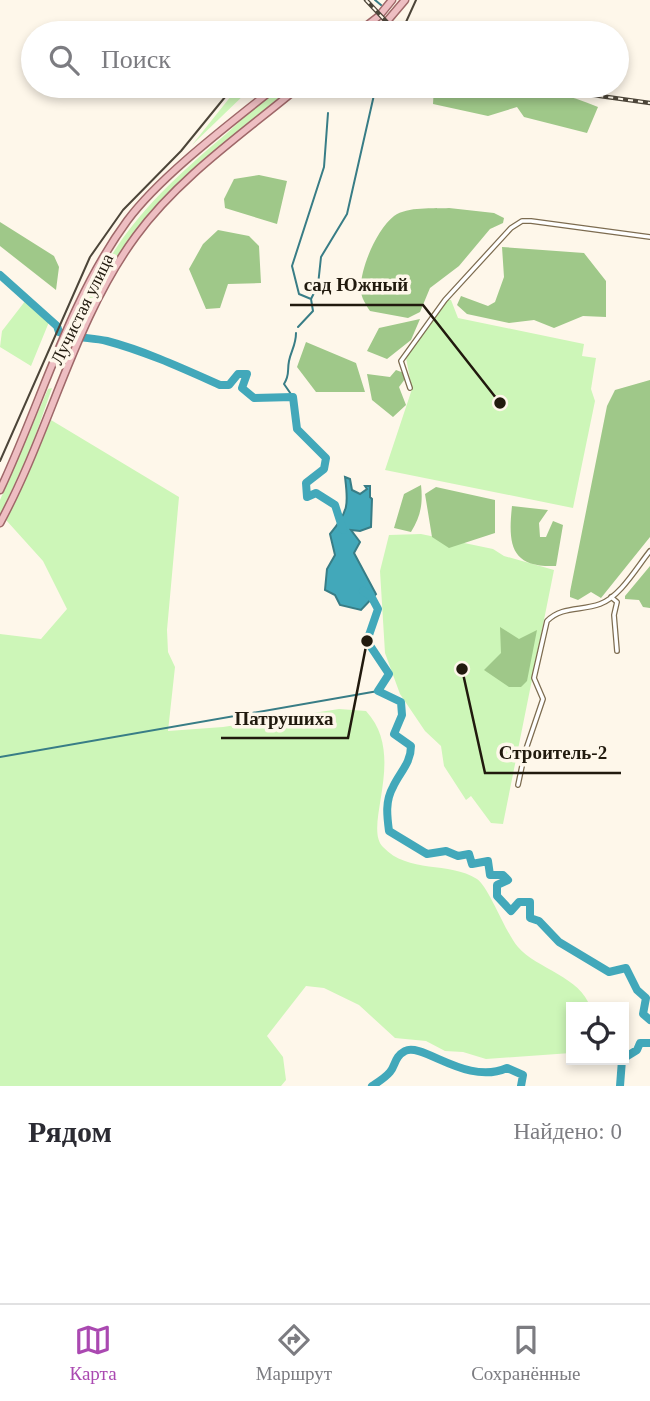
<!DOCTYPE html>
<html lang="ru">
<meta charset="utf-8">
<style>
body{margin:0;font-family:"Times New Roman",serif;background:#f2f2f3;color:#2b2b33}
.controls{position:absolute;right:21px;bottom:21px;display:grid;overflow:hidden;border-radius:0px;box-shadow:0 4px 10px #0003}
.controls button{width:63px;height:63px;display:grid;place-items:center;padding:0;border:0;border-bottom:2px solid #e1e1e2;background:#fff;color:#2b2b33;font:35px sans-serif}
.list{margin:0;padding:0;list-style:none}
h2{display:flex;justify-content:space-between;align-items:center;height:91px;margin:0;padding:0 28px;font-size:30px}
h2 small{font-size:23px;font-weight:400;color:#7c7c81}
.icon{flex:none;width:38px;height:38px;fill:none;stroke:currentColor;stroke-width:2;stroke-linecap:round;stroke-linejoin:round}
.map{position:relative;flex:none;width:650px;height:1086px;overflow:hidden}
.search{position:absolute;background:#fff;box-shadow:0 4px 10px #0003;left:21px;right:21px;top:21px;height:77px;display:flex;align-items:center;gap:18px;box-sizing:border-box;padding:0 24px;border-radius:38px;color:#7c7c81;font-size:26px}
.sheet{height:217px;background:#fff}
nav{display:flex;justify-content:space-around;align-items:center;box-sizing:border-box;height:98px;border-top:2px solid #e1e1e2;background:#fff;font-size:19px;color:#7c7c81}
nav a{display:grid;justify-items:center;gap:4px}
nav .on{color:#aa49b1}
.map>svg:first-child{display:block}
.green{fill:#cdf6b8}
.forest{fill:#9fc889}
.water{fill:#42a8ba;stroke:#387d86;stroke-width:2}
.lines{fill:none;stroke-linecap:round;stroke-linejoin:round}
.stream{stroke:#387d86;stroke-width:2}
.river{stroke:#42a8ba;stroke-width:8}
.street-casing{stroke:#7d6c50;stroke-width:6}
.primary-casing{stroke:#9f6869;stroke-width:9}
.street{stroke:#fff;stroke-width:3.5}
.primary{stroke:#eebec2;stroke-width:6}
.tram{stroke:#4c4539;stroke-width:2}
.rail-casing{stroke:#4c4539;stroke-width:4.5}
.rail{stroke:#fef7ea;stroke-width:2;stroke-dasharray:5;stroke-linecap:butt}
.labels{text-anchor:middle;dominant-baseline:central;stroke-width:7;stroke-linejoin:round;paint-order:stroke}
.street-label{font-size:18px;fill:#211a0e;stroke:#fef7ea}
.leader{fill:none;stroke:#211a0e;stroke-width:2.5}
.callout-dot{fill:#211a0e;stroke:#fef7ea;stroke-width:2.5}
.callout-label{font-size:19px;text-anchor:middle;font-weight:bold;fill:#211a0e;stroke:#fef7ea;stroke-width:7;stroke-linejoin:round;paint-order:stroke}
</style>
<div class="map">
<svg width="650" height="1086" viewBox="0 0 650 1086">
<rect width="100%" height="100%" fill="#fef7ea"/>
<!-- green -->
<path class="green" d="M 239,86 L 248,91 L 192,145 Z
M 283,86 L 287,90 L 151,213 L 118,255 L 80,327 L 77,326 C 111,237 155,194 226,134 C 244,118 262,99 283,86 Z
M 26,300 L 49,322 L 31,366 L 0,347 L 2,331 Z
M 448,300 L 451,300 L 458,318 L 584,344 L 582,356 L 596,358 L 591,389 L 595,401 L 573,508 L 385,470 L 412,389 L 406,358 Z
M 52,388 L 31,448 L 0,516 L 0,500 L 48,389 Z
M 51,420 L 179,497 L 167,630 L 168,652 L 175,667 L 168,731 L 223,727 L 339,709 L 366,711 C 408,756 362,826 383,847 C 408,874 449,861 477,879 C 489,887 505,932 518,947 C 537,969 581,977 590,1007 L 571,1007 L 571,1053 L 486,1059 L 463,1052 L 445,1051 L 426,1041 L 395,1038 L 359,1005 L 324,988 L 306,986 L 267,1036 L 283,1057 L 286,1080 L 281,1086 L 0,1086 L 0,634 L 41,639 L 67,609 L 43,561 L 6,520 Z
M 421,534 L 493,549 L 504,556 L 554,570 L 503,824 L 491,823 L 471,796 L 466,800 L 444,766 L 441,746 L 425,731 L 400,694 L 385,653 L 380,571 L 389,535 Z"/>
<!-- forest -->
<path class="forest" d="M 434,86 C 490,86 547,84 598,107 L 587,133 L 524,117 L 517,107 L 488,116 L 433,104 Z
M 259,175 L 287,181 L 277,224 L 225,208 L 224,199 L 234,179 Z
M 449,208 L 494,213 L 504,218 L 503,223 L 490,229 L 459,266 L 430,288 L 420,312 L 408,318 L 370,311 C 366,305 361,297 361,291 C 359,270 377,229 394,216 C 408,206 433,209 449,208 Z
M 0,222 L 54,256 L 59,267 L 56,290 L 0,246 Z
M 218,230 L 249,236 L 259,246 L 261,283 L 228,284 L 220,308 L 206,309 L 189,269 L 203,244 Z
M 502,247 L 584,253 L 606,281 L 606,317 L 583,316 L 554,328 L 534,320 L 509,323 L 467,314 L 457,305 L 461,296 L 488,306 L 495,302 L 504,277 Z
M 420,319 L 411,340 L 387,359 L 367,351 L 379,328 Z
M 306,342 L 356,363 L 365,392 L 316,392 L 297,367 Z
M 396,370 L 404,373 L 405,379 L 399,387 L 406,405 L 393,417 L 372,400 L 367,374 L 390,377 Z
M 650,380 L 650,537 L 601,598 L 591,592 L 578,600 L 570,597 L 570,592 L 607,406 L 615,390 Z
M 421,485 C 423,503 421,516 411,532 L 394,528 L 404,494 Z
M 436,487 L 495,500 L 495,533 L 449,548 L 432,537 L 425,494 Z
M 512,506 L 548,510 L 539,523 L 540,537 L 546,537 L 553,521 L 563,525 L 556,566 C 510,568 508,544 512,506 Z
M 650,566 L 650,608 L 643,607 L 639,600 L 625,599 L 625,596 Z
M 500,627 L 519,639 L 537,630 L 527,681 L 521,687 L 509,687 L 484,670 L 501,653 Z"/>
<!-- water -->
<path class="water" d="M 345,477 L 350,479 L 352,490 L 360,494 L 367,489 L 365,486 L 370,486 L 370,497 L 372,499 L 371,527 L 360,531 L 351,530 L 360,542 L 354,553 L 376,594 L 361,610 L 340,605 L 335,595 L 325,590 L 327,569 L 335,555 L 330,534 C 350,510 348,502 345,477 Z"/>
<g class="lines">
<!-- stream -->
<path class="stream" d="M 375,0 L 381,5
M 311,299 L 318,285 L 321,257 L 347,214 L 376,86
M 298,327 L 313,311 L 311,299 L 299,294 L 292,266 L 324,167 L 328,113
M 293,397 L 284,384 C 290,375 287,371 289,361 C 291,351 296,345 296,333
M 0,757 L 378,691"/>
<!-- river -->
<path class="river" d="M 0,275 L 57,326 L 59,332 C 75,339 91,337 107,341 C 145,351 184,369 220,385 L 229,385 L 238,374 L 247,374 L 242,388 L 254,398 L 293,397 L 297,429 L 326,458 L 324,469 L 306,483 L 307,497 L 316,493 L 335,505 L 343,530
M 363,591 L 371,596 L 378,609 L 367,641 L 389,674 L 378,691 L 401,702 L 402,715 L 394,734 L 411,746 C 411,763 400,772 393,787 C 385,801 387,816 389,831 L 427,854 L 446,851 L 458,856 L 469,854 L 472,864 L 488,861 L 490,875 L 503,875 L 508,880 L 497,885 L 497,896 L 511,911 L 519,902 L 530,902 L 530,918 L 539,921 L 559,942 L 609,972 L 626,968 L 637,990 L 646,998 L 643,1014 L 650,1020
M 624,1058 L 637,1050 L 640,1043 L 650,1043
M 372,1086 C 378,1082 385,1078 390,1072 C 396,1065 394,1057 405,1051 C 423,1042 466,1086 507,1068 L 523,1075 L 521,1086
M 620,1086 L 622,1060"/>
<!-- street casing -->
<g class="street-casing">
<path id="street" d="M 410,388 L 401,361 L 445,300 L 511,228 L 522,221 L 531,221 L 650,237
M 611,597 L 617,602 L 614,615 L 617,651
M 518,785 L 525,752 L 543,699 L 534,678 L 547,621 C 562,606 581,611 600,604 C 620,597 637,567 650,551"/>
</g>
<!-- primary casing -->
<g class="primary-casing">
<path id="primary" d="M 357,33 L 379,16 L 392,0
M 377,33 L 405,0
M 0,490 C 42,401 69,300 127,221 C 160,176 232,122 277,86
M 0,523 C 50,431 74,320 136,236 C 179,177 245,132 300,86"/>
</g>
<!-- street -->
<use href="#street" class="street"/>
<!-- primary -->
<use href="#primary" class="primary"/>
<!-- tram -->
<path class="tram" d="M 401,33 L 416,0
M 0,461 L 90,257 L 123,210 L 181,151 L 234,86"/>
<!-- rail casing -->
<g class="rail-casing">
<path id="rail" d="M 366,0 L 397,33
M 529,86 L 650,103"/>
</g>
<!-- rail -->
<use href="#rail" class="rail"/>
</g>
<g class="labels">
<!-- street labels -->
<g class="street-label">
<text transform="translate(82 309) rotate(-64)">Лучистая улица</text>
</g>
</g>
<!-- callouts -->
<path class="leader" d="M500 403L423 305H290M367 641L348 738H221M462 669L485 773H621"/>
<g class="callout-dot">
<circle cx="500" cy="403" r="7"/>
<circle cx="367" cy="641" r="7"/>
<circle cx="462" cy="669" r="7"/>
</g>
<g class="callout-label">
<text x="356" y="291">сад Южный</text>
<text x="284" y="725">Патрушиха</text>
<text x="553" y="759">Строитель-2</text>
</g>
</svg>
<div class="controls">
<button><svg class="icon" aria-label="locate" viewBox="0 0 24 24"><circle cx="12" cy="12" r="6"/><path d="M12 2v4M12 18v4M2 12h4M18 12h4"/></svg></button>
</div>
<div class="search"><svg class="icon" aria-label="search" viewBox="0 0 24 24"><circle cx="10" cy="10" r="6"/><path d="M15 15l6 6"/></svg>Поиск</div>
</div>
<section class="sheet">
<h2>Рядом<small>Найдено: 0</small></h2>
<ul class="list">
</ul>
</section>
<nav>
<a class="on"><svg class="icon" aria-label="map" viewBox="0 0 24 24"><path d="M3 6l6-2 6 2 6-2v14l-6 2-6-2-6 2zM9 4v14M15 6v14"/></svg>Карта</a>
<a><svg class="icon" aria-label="directions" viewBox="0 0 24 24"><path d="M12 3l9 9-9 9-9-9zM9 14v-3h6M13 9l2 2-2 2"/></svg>Маршрут</a>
<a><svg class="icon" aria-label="saved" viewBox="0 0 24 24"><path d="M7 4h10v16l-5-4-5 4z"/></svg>Сохранённые</a>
</nav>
